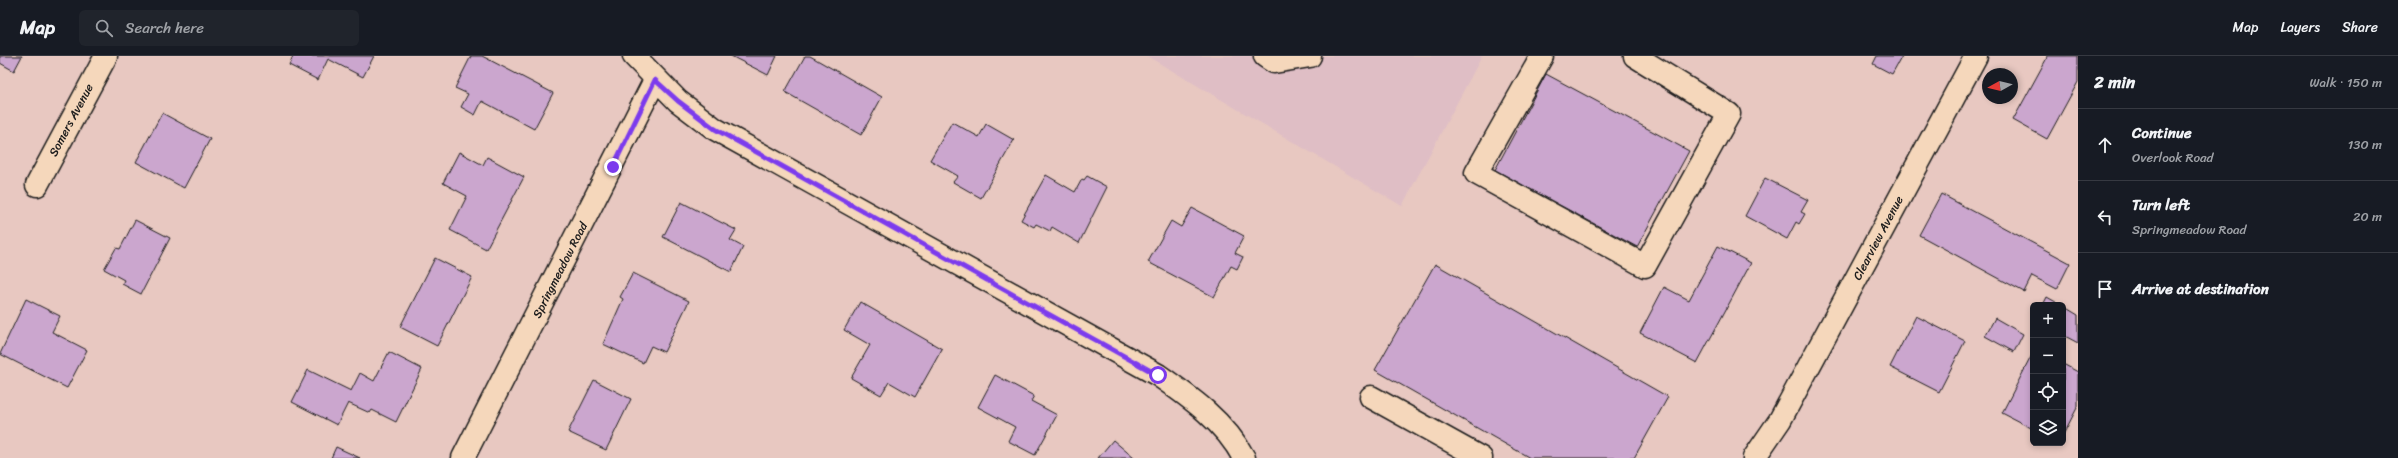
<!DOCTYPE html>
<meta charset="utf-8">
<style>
body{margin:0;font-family:Sriracha,sans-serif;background:#20242c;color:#f1f3f6}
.controls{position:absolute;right:12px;bottom:12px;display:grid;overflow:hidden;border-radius:6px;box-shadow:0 2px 6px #0003}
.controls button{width:36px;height:36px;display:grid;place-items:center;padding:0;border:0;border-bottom:1px solid #363941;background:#171b24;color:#f1f3f6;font:20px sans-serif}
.compass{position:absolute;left:1982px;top:12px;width:36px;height:36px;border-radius:50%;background:#171b24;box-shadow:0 2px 6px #0003;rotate:262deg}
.stop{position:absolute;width:12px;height:12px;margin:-9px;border:3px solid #7c3aed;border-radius:50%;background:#fff}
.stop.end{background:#7c3aed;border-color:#fff;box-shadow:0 1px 4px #0008}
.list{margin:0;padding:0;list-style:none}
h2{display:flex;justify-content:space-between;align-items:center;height:52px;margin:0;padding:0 16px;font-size:17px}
h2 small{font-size:13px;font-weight:400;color:#9ea1a6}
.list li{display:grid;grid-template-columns:26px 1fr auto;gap:12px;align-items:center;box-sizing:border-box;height:72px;padding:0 16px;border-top:1px solid #363941}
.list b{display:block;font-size:15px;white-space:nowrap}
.list p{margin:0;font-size:13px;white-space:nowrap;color:#9ea1a6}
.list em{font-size:13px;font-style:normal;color:#9ea1a6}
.icon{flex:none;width:22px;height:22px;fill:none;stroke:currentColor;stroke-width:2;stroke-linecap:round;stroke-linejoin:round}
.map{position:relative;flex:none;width:2078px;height:402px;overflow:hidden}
header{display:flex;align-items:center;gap:24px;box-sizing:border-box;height:56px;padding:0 20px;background:#171b24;border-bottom:1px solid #363941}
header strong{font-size:19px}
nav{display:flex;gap:22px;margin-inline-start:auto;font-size:14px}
.search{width:280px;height:36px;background:#20242c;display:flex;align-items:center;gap:10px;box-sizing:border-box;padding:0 14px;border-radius:6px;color:#9ea1a6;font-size:15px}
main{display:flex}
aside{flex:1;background:#171b24}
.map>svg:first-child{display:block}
.built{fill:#dfbec5}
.building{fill:#cba6ce;stroke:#1c1c1c}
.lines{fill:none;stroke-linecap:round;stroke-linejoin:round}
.minor-casing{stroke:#1c1c1c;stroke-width:25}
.minor{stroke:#f5d7bb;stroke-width:22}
.route{stroke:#7c3aed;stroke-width:5}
.labels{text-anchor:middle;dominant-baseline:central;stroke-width:3.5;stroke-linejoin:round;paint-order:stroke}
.street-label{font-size:12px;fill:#1c1c1c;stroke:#f5d7bb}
</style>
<header>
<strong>Map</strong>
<div class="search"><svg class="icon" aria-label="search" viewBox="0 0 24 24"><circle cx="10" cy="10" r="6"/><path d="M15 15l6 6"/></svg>Search here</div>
<nav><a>Map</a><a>Layers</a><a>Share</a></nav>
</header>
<main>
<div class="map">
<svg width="2078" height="402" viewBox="0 0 2078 402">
<rect width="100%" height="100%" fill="#e8c8c1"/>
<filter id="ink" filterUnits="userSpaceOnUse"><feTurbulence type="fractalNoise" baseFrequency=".025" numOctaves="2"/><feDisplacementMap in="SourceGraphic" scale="8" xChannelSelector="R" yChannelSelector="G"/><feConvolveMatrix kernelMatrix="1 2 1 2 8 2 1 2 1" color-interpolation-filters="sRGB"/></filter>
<g filter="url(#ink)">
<!-- built -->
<path class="built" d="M 1147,0 L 1482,0 L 1402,150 Z"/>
<!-- building -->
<path class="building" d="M 0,0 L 22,0 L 14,15 L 0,7 Z
M 293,0 L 374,0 L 363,21 L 328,3 L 318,24 L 289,9 Z
M 471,0 L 482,0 L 553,37 L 534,73 L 482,45 L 475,59 L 461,51 L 468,38 L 455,32 Z
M 731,0 L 777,0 L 768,19 Z
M 805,0 L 810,0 L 882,41 L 861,79 L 785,36 Z
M 1877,0 L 1902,0 L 1892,18 L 1873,8 Z
M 2048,0 L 2078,0 L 2078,26 L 2047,83 L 2013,64 Z
M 1546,18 L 1689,95 L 1637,191 L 1495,114 Z
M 162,57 L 210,83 L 184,132 L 136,106 Z
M 952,66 L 979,81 L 986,68 L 1014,84 L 981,142 L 953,126 L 958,120 L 930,104 Z
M 459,96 L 483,109 L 487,101 L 524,121 L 486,193 L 450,174 L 467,140 L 443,127 Z
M 1046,119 L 1075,136 L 1082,123 L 1084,124 L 1087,120 L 1107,131 L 1079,187 L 1052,171 L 1050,175 L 1036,168 L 1034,171 L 1021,164 Z
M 1765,122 L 1808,144 L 1801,156 L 1805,158 L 1799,168 L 1796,166 L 1787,183 L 1745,160 Z
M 1941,138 L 2070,207 L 2057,233 L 2032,220 L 2024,236 L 1919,179 Z
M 681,146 L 736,174 L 730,184 L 743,191 L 731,216 L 663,181 Z
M 1192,152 L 1244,180 L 1235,197 L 1243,201 L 1237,213 L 1231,210 L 1214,241 L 1148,206 L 1171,165 L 1181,171 Z
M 135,164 L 170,182 L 141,238 L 122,228 L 124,224 L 104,213 L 116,192 L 120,193 Z
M 1718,190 L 1751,207 L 1697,307 L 1640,277 L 1664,231 L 1689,244 Z
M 435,202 L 472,221 L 437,290 L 400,271 Z
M 1435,208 L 1668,341 L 1634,402 L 1530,402 L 1375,314 Z
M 633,217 L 689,245 L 664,296 L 651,290 L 643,307 L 603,288 L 623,243 L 620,241 Z
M 2047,241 L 2061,249 L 2043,249 Z
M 26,243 L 60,260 L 52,276 L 87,294 L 67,332 L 0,298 Z
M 860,246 L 942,293 L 915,341 L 889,326 L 881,339 L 851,322 L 870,289 L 844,274 Z
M 2063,250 L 2078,259 L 2078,287 L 2063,279 Z
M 1916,260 L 1965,285 L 1939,336 L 1890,311 Z
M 1995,262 L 2023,278 L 2014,296 L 1985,280 Z
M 389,296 L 422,313 L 396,366 L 372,354 L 370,357 L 348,347 L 337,369 L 292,346 L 308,314 L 351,335 L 360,317 L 374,325 Z
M 2033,297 L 2033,373 L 2002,357 Z
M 2063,308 L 2078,316 L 2078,350 L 2063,379 Z
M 995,319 L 1034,340 L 1031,345 L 1057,359 L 1035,399 L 1008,385 L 1015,371 L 978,351 Z
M 594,324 L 631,343 L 606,394 L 568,376 Z
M 1113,384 L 1134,402 L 1098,402 Z
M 336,391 L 360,402 L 331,402 Z"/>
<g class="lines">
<!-- minor casing -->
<g class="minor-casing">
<path id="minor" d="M 634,0 L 678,45 L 715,73 L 1158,319 C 1191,342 1225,366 1244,402
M 1265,0 L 1274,6 L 1310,0
M 1542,0 L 1476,117 L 1645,210 L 1729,58 L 1635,0
M 37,129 L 106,0
M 1371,341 L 1481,402
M 463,402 L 655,24
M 1754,402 L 1780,364 L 1976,0"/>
</g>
<!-- minor -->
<use href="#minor" class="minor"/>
</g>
</g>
<g class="lines" filter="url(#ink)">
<!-- route -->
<path class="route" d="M 613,111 L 655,24 L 678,45 L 715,73 L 1158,319"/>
</g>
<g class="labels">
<!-- street labels -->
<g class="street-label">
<text transform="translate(71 64) rotate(-62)">Somers Avenue</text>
<text transform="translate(1878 182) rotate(-62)">Clearview Avenue</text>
<text transform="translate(560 214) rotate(-63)">Springmeadow Road</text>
</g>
</g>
</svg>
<div class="controls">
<button>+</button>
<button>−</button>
<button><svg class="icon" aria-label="locate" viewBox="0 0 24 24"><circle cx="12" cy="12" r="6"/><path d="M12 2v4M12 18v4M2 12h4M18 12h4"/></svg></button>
<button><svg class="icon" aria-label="layers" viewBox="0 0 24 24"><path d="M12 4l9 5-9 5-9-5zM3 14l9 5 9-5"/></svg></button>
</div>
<svg class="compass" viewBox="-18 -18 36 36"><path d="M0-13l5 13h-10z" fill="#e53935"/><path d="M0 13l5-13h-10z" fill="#9ea1a6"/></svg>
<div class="stop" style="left:1158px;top:319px"></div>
<div class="stop end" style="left:613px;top:111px"></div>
</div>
<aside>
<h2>2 min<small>Walk · 150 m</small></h2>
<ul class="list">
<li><svg class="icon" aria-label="ahead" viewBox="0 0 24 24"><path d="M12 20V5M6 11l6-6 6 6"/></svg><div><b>Continue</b><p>Overlook Road</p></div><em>130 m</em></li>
<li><svg class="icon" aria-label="left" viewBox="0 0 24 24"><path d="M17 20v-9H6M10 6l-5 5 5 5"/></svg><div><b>Turn left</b><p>Springmeadow Road</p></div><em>20 m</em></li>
<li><svg class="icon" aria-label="arrive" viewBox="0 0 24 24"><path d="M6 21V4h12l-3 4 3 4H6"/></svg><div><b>Arrive at destination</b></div></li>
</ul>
</aside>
</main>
